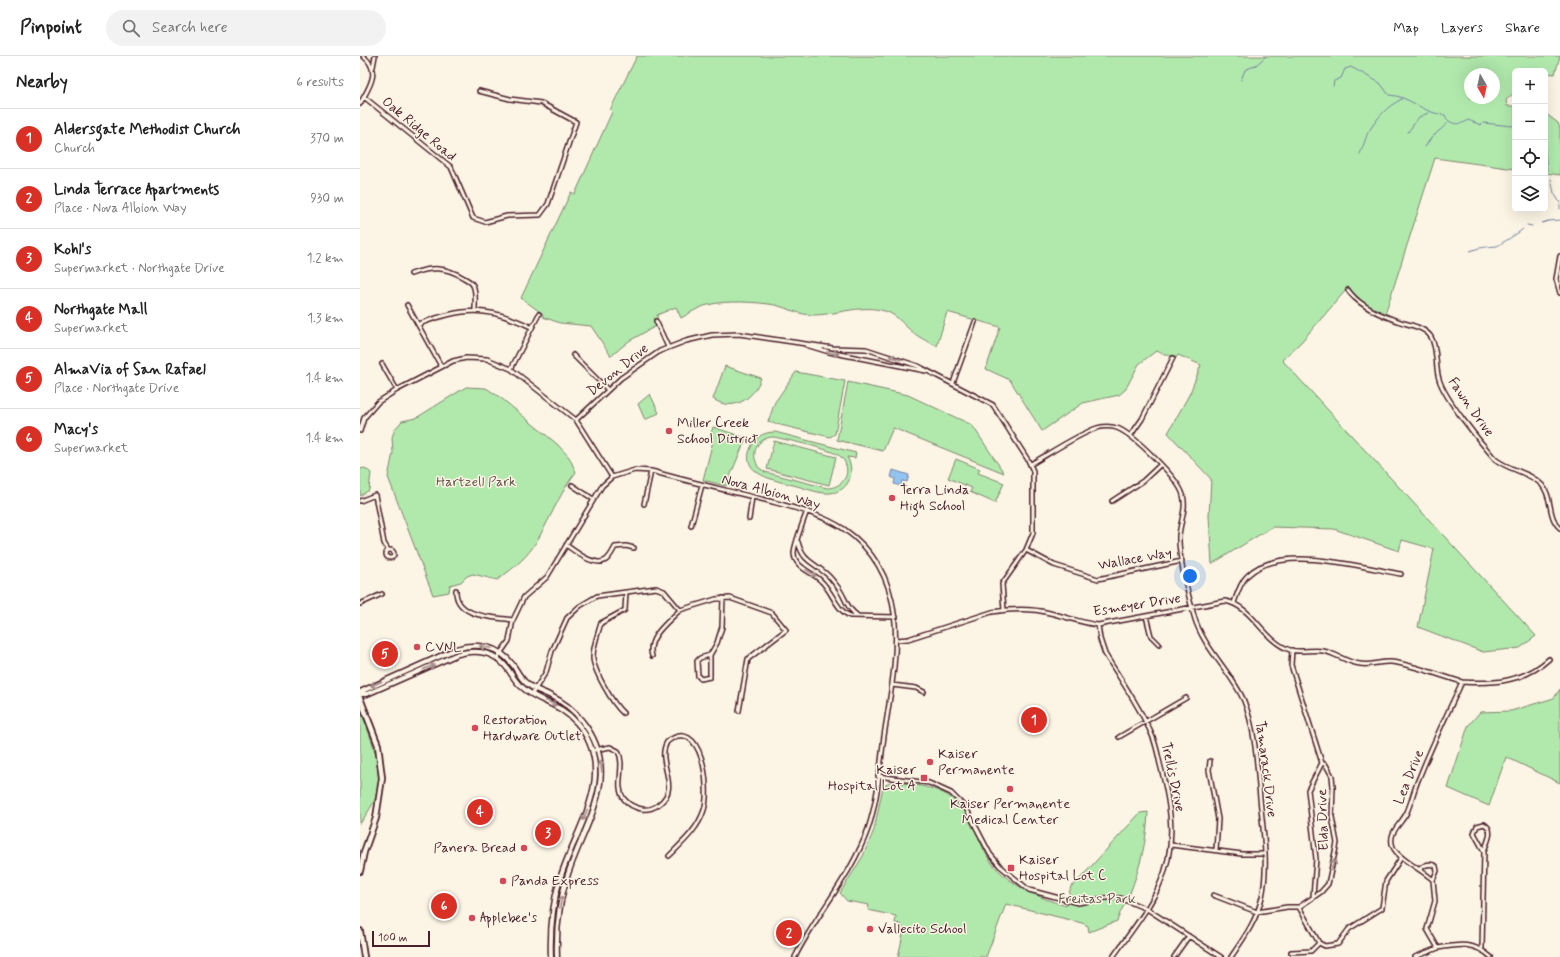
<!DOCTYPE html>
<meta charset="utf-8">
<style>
body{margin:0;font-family:Mynerve,sans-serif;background:#f2f2f2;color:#222}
.controls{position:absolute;right:12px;top:12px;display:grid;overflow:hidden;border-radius:6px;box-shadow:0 4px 16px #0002}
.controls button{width:36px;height:36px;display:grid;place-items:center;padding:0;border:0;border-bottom:1px solid #e0e0e0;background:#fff;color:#222;font:20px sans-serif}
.compass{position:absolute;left:1104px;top:12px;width:36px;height:36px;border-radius:50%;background:#fff;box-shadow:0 4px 16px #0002;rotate:171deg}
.scale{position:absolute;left:12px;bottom:10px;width:58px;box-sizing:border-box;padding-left:4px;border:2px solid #4a1f2b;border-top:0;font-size:11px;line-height:14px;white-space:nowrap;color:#4a1f2b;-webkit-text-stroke:3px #fcf5e5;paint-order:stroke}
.you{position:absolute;left:830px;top:520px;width:14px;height:14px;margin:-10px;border:3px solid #fff;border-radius:50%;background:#1a73e8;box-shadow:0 0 0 6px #1a73e833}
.badge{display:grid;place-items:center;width:26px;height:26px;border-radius:50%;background:#d93025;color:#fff;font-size:13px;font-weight:700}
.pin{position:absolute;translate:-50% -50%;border:2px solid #fff;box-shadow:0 1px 4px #0006}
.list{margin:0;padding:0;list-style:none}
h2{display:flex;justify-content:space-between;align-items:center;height:52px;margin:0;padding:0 16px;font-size:17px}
h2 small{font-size:13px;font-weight:400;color:#767676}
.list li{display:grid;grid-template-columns:26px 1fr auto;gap:12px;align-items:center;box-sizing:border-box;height:60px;padding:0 16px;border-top:1px solid #e0e0e0}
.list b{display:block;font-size:15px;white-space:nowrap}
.list p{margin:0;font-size:13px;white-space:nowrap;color:#767676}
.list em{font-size:13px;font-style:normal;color:#767676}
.icon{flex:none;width:22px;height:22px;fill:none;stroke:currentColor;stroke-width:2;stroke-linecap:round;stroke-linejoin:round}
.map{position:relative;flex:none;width:1200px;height:901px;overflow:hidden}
header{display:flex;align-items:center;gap:24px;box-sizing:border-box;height:56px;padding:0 20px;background:#fff;border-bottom:1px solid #e0e0e0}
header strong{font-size:19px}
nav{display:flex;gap:22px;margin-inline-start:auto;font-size:14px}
.search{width:280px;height:36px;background:#f2f2f2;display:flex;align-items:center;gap:10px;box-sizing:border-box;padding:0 14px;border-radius:22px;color:#767676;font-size:15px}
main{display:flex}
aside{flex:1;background:#fff}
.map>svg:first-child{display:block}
.green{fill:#b1e9ad;stroke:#7e846c;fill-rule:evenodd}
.water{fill:#92c4ef;stroke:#7582a1}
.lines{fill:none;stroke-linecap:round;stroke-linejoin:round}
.stream{stroke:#7582a1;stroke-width:1}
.minor-casing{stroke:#4a1f2b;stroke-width:6}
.tertiary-casing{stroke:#4a1f2b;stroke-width:7}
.secondary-casing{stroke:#4a1f2b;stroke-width:8}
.minor{stroke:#fcf5e5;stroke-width:3}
.tertiary{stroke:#fcf5e5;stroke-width:4}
.secondary{stroke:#fcf5e5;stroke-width:4.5}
.oneway{stroke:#a38a88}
.poi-dot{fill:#d1495b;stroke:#fcf5e5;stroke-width:1.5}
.labels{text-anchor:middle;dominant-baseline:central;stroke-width:3;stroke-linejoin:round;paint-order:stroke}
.street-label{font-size:14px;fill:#4a1f2b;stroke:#fcf5e5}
.poi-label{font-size:14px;fill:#4a1f2b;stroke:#fcf5e5;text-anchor:start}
.park-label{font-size:14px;fill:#64524c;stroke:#fcf5e5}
</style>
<header>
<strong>Pinpoint</strong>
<div class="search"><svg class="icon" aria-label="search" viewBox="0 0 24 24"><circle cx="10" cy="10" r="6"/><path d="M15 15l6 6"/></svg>Search here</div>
<nav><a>Map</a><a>Layers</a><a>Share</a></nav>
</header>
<main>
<aside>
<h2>Nearby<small>6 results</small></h2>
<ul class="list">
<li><span class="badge">1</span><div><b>Aldersgate Methodist Church</b><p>Church</p></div><em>370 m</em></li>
<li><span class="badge">2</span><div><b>Linda Terrace Apartments</b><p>Place · Nova Albion Way</p></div><em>930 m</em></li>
<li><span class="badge">3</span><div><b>Kohl's</b><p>Supermarket · Northgate Drive</p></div><em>1.2 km</em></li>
<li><span class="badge">4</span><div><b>Northgate Mall</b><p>Supermarket</p></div><em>1.3 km</em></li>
<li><span class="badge">5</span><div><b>AlmaVia of San Rafael</b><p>Place · Northgate Drive</p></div><em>1.4 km</em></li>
<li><span class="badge">6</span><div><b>Macy's</b><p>Supermarket</p></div><em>1.4 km</em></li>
</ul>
</aside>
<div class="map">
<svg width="1200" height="901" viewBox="0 0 1200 901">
<rect width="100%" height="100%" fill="#fcf5e5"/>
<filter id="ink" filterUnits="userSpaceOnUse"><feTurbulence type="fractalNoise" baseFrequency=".025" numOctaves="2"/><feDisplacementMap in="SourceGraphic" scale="8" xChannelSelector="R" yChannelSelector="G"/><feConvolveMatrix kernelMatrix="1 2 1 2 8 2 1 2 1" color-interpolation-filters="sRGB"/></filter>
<g filter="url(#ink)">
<!-- green -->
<path class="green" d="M 277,0 L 1200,0 L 1195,18 L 1185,17 L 1185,15 L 1155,15 L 1155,36 L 1146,44 L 1147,50 L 1155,50 L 1155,113 L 1075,102 L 1025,258 L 994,243 L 986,234 L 942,285 L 922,304 L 1176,580 L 1160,592 L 1123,596 L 1058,571 L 1074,493 L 1042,484 L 1039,495 L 974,473 L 912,471 L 852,508 L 849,460 L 851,423 L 808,377 L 830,337 L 841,309 L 818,299 L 816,302 L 796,295 L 779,308 L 765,334 L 759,339 L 723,347 L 682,375 L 650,324 L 626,313 L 640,271 L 587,256 L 577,290 C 567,285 557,281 549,273 C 543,268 538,261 530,257 C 505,246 479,259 453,259 C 439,259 428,252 415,249 C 398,246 365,244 348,249 C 339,251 330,257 321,262 L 316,251 L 297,259 L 298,269 L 269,285 L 251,300 L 231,270 L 200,267 L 183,261 L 183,258 L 161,242 L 211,136 L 215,138 L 252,56 L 250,54 ZM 1110,18 L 1134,18 L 1134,42 L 1110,42 Z
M 1185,57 L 1198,67 L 1200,72 L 1200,119 L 1185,117 Z
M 365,310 L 401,322 C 394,342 374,357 353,343 Z
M 436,316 L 485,325 L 475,378 L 470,381 L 408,366 L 415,346 Z
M 488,326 L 548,339 L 612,369 L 644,417 L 533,372 L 523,395 L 477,384 Z
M 106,331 L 126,332 L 141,342 L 197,388 L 209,401 L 216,416 C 198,439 189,467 173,491 C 164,504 150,515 137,524 L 113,518 L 107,520 L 101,526 L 90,529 L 89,536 L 73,539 L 28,421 L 33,397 L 32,381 L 35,373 L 42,365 L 56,362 Z
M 290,338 L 299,357 L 285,364 L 278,348 Z
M 353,371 L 386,382 L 366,430 L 343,424 L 353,385 L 349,383 Z
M 415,376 L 496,397 L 495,402 L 487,401 C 496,416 489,436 470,437 C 460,438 447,433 437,430 C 418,425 376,419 392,389 C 396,380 405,376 415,376 ZM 414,381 C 427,384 471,393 480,400 C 486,405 489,415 485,422 C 481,429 474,432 467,432 L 405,416 L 398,411 L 395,403 C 393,391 401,381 414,381 Z
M 414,385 L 476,401 L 469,429 L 407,413 Z
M 596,403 L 620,413 L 618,417 L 644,427 L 635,447 L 610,436 L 612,432 L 588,422 Z
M 5,412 L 11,417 L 9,434 L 0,440 L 0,413 Z
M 1200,633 L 1200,727 L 1146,701 L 1129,750 L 1088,732 L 1108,670 L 1120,656 L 1151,655 L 1194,642 Z
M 0,654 C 9,675 25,716 17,739 C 13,749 6,759 0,768 Z
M 534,726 C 566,730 595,733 611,765 C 618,778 622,793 631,806 C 650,830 678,841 706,850 L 711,830 L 715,828 L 780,757 L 788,756 C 787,784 780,812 770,837 C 766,847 760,855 757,865 L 729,876 L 728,870 L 722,867 L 646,848 L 626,901 L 538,901 L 544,874 L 540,868 L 535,867 L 536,860 L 508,854 L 509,849 L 487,845 L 480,837 L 503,800 L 514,774 L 523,731 L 528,727 Z"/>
<!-- water -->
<path class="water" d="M 533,414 L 549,419 L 547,426 L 542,425 L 541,430 L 534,428 L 535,423 L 531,421 Z"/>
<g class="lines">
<!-- stream -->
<path class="stream" d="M 881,24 L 885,14 L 896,9 L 906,0
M 973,30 L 974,25 L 981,22 L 985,13 L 991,11 L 1020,27 L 1029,39 C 1051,40 1061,57 1085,59 C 1088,69 1101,70 1108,64 L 1121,69 L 1123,67 L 1152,70 L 1155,68
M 1048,76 L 1059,61 L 1068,57
M 1065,91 L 1071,82 L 1088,67
M 1185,94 L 1187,115
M 1000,98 C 1003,92 1007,77 1009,75 C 1018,61 1027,50 1042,43
M 1191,123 L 1194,137 L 1200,147
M 1200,149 L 1200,153
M 1182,167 L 1188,165 L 1200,164
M 1167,169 L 1172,170
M 1110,195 C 1120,191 1127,191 1137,190 C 1139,189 1162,175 1163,173"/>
<!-- minor casing -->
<g class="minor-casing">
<path id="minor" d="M 13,11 L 15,0
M 4,41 L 91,111 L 113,162 L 125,166 L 147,160 L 180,159 L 188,148 L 216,66 L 181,47 L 150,43 L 119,35
M 0,48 C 9,31 22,15 3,0
M 1200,200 L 1196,223 L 1200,237
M 51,218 C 71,211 85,210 104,222 C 108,224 113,227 114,232 C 116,238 115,248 115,254
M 988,234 C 998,249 1018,258 1035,264 C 1047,269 1064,270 1071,281 C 1078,293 1075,311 1079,323 C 1084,342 1121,387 1135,403 C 1148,414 1170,416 1182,429 C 1193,441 1187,461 1200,472
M 47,249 L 81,310
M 296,265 L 308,291
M 59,268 C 103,251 128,250 171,271
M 446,289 L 469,296 L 566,315
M 213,299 L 248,334
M 22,308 L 37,334
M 151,313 L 179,258
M 593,327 L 615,266
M 216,364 L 261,322 L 300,295 L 326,285 L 352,279 L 379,278 L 473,292 L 506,293 L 558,310 L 633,349 L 668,404 L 673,415 L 673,477 L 666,494 L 642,528 L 644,554
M 0,375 L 4,362 L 18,346 L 37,334 L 93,305 L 106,302 L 127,303 L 151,313 L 216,364 L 252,421
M 771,379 L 782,363 L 813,302
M 671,408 C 690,397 717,379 737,372 C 742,370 751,370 757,372 C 773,378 819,423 823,439 C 827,453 820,466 819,480 C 818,501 828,538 834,560 C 843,592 871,615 884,645 C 896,675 897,711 900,742 C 903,775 909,809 902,841 C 897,864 884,882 871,901
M 212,429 L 233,443
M 0,445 L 15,439 L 24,487 L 28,494
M 752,445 L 783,425 L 800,409
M 284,448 L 291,415
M 447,455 C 444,463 434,491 434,497 C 434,511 452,516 461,525 C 472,535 476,554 490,560 L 536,561
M 389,463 L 392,441
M 331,470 L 342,429
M 438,486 C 443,505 451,505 464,516 C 469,519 473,525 477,530 C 486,541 485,551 498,560
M 206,489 C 215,495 235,512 246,504 C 250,501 253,495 255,491 L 266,490 L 274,492
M26 498a4 4 0 1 1 8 0a4 4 0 1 1-8 0Z
M 666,494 L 694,509 L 738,523 L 822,505
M 96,534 C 95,562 134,561 153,564
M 874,547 C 877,538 880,527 887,520 C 919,487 1001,511 1041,518
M 0,548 L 22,538
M 786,560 L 791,580 L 799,588
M 738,569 L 740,583 L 745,598 C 761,624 780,651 792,679 C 796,688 798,699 800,708 C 811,749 818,790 799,830 C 788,855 769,878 753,901
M 536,584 L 548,583 L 632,556 C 651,553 671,552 690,557 C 707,561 722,567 738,569 L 865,545 C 893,550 903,585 930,594 C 940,597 953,593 963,595 C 976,597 987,607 1000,608 C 1011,610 1021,605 1031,606 C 1051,608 1081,620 1102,626 C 1134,628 1164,626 1189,603
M 350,599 L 340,602 L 337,605 L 338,620 L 341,623 L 350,621 L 350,599 L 357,587 L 362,571 L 363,542
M 292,600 C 286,582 308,566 320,554
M 137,602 L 149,585 L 153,564 L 164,541 L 187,521 L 242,430 L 252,421 L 275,414 L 291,415 C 330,426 370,435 409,445 C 435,452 461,458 484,473 C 556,523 535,607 524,680 C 520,711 518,743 508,773 C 492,819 457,857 435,901
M 1102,626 C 1087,658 1072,689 1059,722 C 1054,733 1052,745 1047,756 C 1042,768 1027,776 1033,791 C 1038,803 1063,814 1073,824 L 1075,845 L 1067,873 L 1078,892 C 1100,888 1114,886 1131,901
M 532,629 L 556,632 L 564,636
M 172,638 L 186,616 L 192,595 L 207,562 L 220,550 L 237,540 L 296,532 L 304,535 L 320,554 L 356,543 L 370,542 L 412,557 L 426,574 L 388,603 L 379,655
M 263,657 C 253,648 233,614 233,601 C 233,590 238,578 241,567 L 265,554 L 266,537
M 759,681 L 826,642
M 235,694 L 250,691 L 258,695 C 266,710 254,729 264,743 C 269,749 275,752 282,753 C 288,754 295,752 299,748 C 322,731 295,706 307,686 C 342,658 351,733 344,754 C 338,773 323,786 309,800
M 850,705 L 849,714 L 858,763 L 856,794
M 518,720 L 569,727 L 591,737 L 606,752 L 630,798 L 640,810 L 669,834 L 718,847 L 745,842 L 760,842 L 787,853 L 861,901
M 1124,768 C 1135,774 1127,786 1124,795 L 1114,777 L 1117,770 Z
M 811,789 L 882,798 L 905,798
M 1060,813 C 1065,808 1070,807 1076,810 L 1077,815 L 1073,824
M 853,839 L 897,856 L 927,851 L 939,851 L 961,836 L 968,828 L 977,787 L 972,761 L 973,731 L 972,720 L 966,709 L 962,707 L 931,609 L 932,594
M 953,840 L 956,803 L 948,734 L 962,707
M 939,851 L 959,887 L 965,890 L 978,888 L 989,873 L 1022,852 L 1026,825 L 1041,802
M 1122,892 L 1124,795
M 931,896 L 951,895 L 959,887
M 814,901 L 829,880
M 1055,901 L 1078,892"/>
</g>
<!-- tertiary casing -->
<g class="tertiary-casing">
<path id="tertiary" d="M 0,636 L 96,593 C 117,586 139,590 153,609 C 157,615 160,621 165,626 C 172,633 181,635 189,639 C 202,645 213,653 222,665 C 264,717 225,766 208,818 C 199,845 196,873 197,901
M 0,638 L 7,638 L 98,598 C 117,593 135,596 147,612 C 152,618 155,626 162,631 C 179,647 199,646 217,667 C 260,718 215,772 200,823 C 192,849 190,875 191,901"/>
</g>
<!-- secondary casing -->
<g class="secondary-casing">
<path id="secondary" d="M 0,642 L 18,689 L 22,722 L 16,762 L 4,796 L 0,815
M 0,875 L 4,901"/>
</g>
<!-- minor -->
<use href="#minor" class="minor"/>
<!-- tertiary -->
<use href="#tertiary" class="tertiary"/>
<!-- secondary -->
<use href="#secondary" class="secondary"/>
</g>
<!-- one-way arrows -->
<defs><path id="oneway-shaft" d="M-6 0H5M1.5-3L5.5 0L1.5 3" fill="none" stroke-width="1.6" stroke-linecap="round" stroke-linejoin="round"/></defs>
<g class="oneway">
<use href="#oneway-shaft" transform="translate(473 297) rotate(11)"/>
<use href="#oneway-shaft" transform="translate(535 302) rotate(-162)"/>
<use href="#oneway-shaft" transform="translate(451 517) rotate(32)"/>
<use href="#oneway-shaft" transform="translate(125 591) rotate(-168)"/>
<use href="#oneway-shaft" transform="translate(69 611) rotate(-24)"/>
<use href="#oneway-shaft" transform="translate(16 628) rotate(156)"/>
<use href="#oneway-shaft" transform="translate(191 647) rotate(27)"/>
<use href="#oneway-shaft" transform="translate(241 710) rotate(-97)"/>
<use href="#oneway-shaft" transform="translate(225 759) rotate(113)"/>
<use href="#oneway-shaft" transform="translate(973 809) rotate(-74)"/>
<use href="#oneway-shaft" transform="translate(201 846) rotate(-79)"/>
</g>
</g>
<!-- markers -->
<g class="poi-dot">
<circle cx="309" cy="375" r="4"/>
<circle cx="532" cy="442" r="4"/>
<circle cx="57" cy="591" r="4"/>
<circle cx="115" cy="672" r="4"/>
<circle cx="570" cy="706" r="4"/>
<rect x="560" y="718" width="8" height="8" rx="2"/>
<circle cx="650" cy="733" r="4"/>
<circle cx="164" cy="792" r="4"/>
<rect x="647" y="808" width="8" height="8" rx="2"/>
<circle cx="143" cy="825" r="4"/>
<circle cx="112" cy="862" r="4"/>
<circle cx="510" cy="873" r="4"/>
</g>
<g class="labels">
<!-- street labels -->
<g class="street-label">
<text transform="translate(59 73) rotate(40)">Oak Ridge Road</text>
<text transform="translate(258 314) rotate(-39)">Devon Drive</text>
<text transform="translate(1111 351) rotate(55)">Fawn Drive</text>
<text transform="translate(411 436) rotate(15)">Nova Albion Way</text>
<text transform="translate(775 503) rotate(-10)">Wallace Way</text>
<text transform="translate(777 549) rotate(-9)">Esmeyer Drive</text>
<text transform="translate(906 713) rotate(83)">Tamarack Drive</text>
<text transform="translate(813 721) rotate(78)">Trellis Drive</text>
<text transform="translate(1049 721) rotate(-68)">Lea Drive</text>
<text transform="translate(963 764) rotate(-92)">Elda Drive</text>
</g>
<!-- poi labels -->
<g class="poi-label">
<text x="317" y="367">Miller Creek<tspan x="317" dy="16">School District</tspan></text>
<text x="540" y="434">Terra Linda<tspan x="540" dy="16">High School</tspan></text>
<text x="65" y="591">CVNL</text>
<text x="123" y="664">Restoration<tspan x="123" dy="16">Hardware Outlet</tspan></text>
<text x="578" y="698">Kaiser<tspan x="578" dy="16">Permanente</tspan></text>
<text x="556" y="714" text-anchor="end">Kaiser<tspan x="556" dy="16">Hospital Lot A</tspan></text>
<text x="650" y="748" text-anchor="middle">Kaiser Permanente<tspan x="650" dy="16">Medical Center</tspan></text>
<text x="156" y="792" text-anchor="end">Panera Bread</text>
<text x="659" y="804">Kaiser<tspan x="659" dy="16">Hospital Lot C</tspan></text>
<text x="151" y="825">Panda Express</text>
<text x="120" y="862">Applebee's</text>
<text x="518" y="873">Vallecito School</text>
</g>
<!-- park labels -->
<g class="park-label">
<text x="116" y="426">Hartzell Park</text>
<text x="737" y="843">Freitas Park</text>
</g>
</g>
</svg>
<div class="controls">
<button>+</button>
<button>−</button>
<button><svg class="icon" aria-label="locate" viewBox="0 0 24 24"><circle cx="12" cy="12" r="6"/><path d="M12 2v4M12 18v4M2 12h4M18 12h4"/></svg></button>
<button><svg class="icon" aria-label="layers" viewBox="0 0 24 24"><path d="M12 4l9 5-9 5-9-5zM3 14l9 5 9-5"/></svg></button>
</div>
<svg class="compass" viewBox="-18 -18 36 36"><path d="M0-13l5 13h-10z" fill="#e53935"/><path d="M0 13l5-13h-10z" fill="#767676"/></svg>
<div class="scale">100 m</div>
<div class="you"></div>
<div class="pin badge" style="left:674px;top:664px">1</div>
<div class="pin badge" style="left:429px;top:877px">2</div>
<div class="pin badge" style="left:188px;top:777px">3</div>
<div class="pin badge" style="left:120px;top:756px">4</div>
<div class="pin badge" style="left:25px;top:598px">5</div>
<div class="pin badge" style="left:84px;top:850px">6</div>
</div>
</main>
